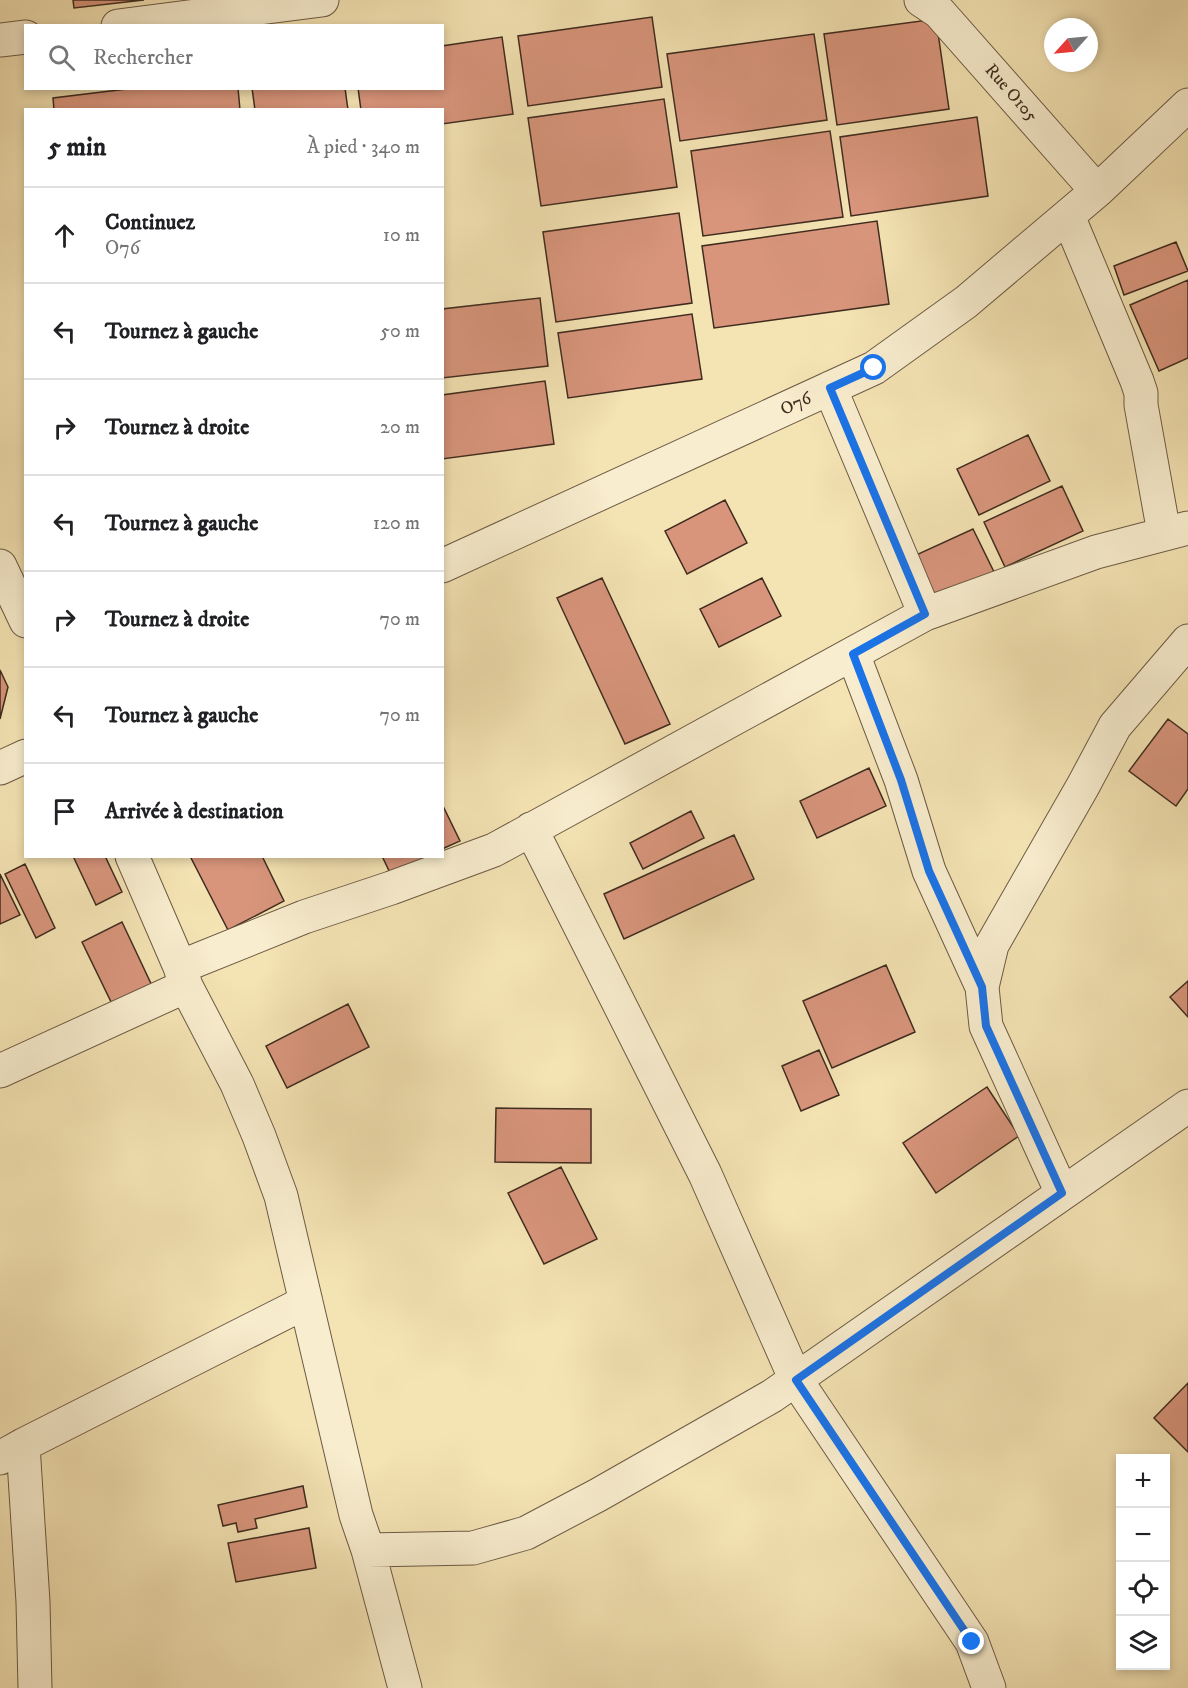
<!DOCTYPE html>
<html lang="fr">
<meta charset="utf-8">
<style>
body{margin:0;font-family:"IM FELL DW Pica",serif;background:#f2f2f2;color:#202124}
.controls{position:absolute;right:18px;bottom:18px;display:grid;overflow:hidden;border-radius:0px;box-shadow:0 3px 9px #0003}
.controls button{width:54px;height:54px;display:grid;place-items:center;padding:0;border:0;border-bottom:2px solid #e0e0e0;background:#fff;color:#202124;font:30px sans-serif}
.compass{position:absolute;left:1044px;top:18px;width:54px;height:54px;border-radius:50%;background:#fff;box-shadow:0 3px 9px #0003;rotate:243deg}
.stop{position:absolute;width:18px;height:18px;margin:-14px;border:4px solid #1a73e8;border-radius:50%;background:#fff}
.stop.end{background:#1a73e8;border-color:#fff;box-shadow:0 2px 6px #0008}
.list{margin:0;padding:0;list-style:none}
h2{display:flex;justify-content:space-between;align-items:center;height:78px;margin:0;padding:0 24px;font-size:26px}
h2 small{font-size:20px;font-weight:400;color:#757577}
.list li{display:grid;grid-template-columns:39px 1fr auto;gap:18px;align-items:center;box-sizing:border-box;height:96px;padding:0 24px;border-top:2px solid #e0e0e0}
.list b{display:block;font-size:22px;white-space:nowrap}
.list p{margin:0;font-size:20px;white-space:nowrap;color:#757577}
.list em{font-size:20px;font-style:normal;color:#757577}
.icon{flex:none;width:33px;height:33px;fill:none;stroke:currentColor;stroke-width:2;stroke-linecap:round;stroke-linejoin:round}
.map{position:relative;flex:none;width:1188px;height:1688px;overflow:hidden}
.search{position:absolute;background:#fff;box-shadow:0 3px 9px #0003;left:24px;top:24px;width:420px;height:66px;display:flex;align-items:center;gap:15px;box-sizing:border-box;padding:0 21px;border-radius:0px;color:#757577;font-size:22px}
.panel{position:absolute;background:#fff;box-shadow:0 3px 9px #0003;left:24px;top:108px;width:420px;height:750px;border-radius:0px}
.map>svg:first-child{display:block}
.building{fill:#d8957c;stroke:#3f2c1f;stroke-width:1.5}
.lines{fill:none;stroke-linecap:round;stroke-linejoin:round}
.minor-casing{stroke:#6c5a44;stroke-width:35}
.minor{stroke:#f8edce;stroke-width:33}
.route{stroke:#1a73e8;stroke-width:8}
.labels{text-anchor:middle;dominant-baseline:central;stroke-width:4.5;stroke-linejoin:round;paint-order:stroke}
.street-label{font-size:18px;fill:#3f2c1f;stroke:#f8edce}
</style>
<div class="map">
<svg width="1188" height="1688" viewBox="0 0 1188 1688">
<rect width="100%" height="100%" fill="#f4e3b3"/>
<filter id="stains"><feTurbulence type="fractalNoise" baseFrequency=".00333" numOctaves="4"/><feColorMatrix values="0 0 0 0 .2 0 0 0 0 .09 0 0 0 0 .02 0 0 0 .5 -.17"/></filter>
<radialGradient id="worn" r=".72"><stop offset=".6" stop-color="#630" stop-opacity="0"/><stop offset="1" stop-color="#630" stop-opacity=".3"/></radialGradient>
<!-- building -->
<path class="building" d="M 73,0 L 144,0 L 74,8 Z
M 652,17 L 662,87 L 528,106 L 518,36 Z
M 936,19 L 949,109 L 837,125 L 824,34 Z
M 814,34 L 827,120 L 680,141 L 667,54 Z
M 502,37 L 513,114 L 442,124 L 442,110 L 361,110 L 358,88 L 442,88 L 442,46 Z
M 135,88 L 238,88 L 240,110 L 54,110 L 53,98 Z
M 252,88 L 345,88 L 348,110 L 255,110 Z
M 664,99 L 677,187 L 541,206 L 528,118 Z
M 977,117 L 988,196 L 851,216 L 840,137 Z
M 830,131 L 843,217 L 703,236 L 691,151 Z
M 679,213 L 692,303 L 556,322 L 543,232 Z
M 877,221 L 889,304 L 714,328 L 702,246 Z
M 1176,242 L 1188,271 L 1124,295 L 1114,266 Z
M 1188,280 L 1188,358 L 1159,371 L 1130,305 Z
M 540,298 L 548,366 L 442,378 L 442,309 Z
M 692,314 L 702,379 L 568,398 L 558,333 Z
M 545,381 L 554,444 L 442,459 L 442,395 Z
M 1028,435 L 1050,481 L 979,515 L 957,469 Z
M 1062,486 L 1083,531 L 1005,567 L 984,522 Z
M 725,500 L 747,543 L 687,574 L 665,531 Z
M 973,529 L 995,574 L 938,601 L 916,555 Z
M 602,578 L 670,724 L 625,744 L 557,598 Z
M 762,578 L 781,616 L 719,647 L 700,609 Z
M 0,670 L 8,687 L 0,719 Z
M 1168,719 L 1188,734 L 1188,789 L 1176,806 L 1129,771 Z
M 869,768 L 886,806 L 817,838 L 800,801 Z
M 442,804 L 460,841 L 442,849 Z
M 691,811 L 704,838 L 643,869 L 630,843 Z
M 734,835 L 754,879 L 624,939 L 604,894 Z
M 73,856 L 105,856 L 122,892 L 96,905 Z
M 190,856 L 262,856 L 284,901 L 228,930 Z
M 382,856 L 428,856 L 391,875 Z
M 25,864 L 55,928 L 36,938 L 5,874 Z
M 0,874 L 20,915 L 0,924 Z
M 122,922 L 154,990 L 114,1008 L 82,942 Z
M 886,965 L 915,1032 L 832,1068 L 803,1001 Z
M 1188,981 L 1188,1017 L 1170,997 Z
M 348,1004 L 369,1047 L 287,1088 L 266,1046 Z
M 819,1050 L 839,1095 L 801,1111 L 782,1066 Z
M 987,1087 L 1019,1136 L 936,1193 L 903,1143 Z
M 496,1108 L 591,1109 L 591,1163 L 495,1162 Z
M 561,1167 L 597,1239 L 544,1264 L 508,1193 Z
M 1188,1383 L 1188,1452 L 1154,1418 Z
M 303,1486 L 307,1507 L 255,1519 L 257,1528 L 238,1532 L 236,1523 L 223,1526 L 218,1505 Z
M 309,1528 L 316,1568 L 236,1582 L 228,1543 Z"/>
<g class="lines">
<!-- minor casing -->
<g class="minor-casing">
<path id="minor" d="M 921,0 L 939,12 L 1097,191
M 118,26 L 322,0
M 0,40 L 26,37
M 1068,216 L 1137,381 L 1141,393 L 1141,405 L 1164,533
M 830,388 L 925,614
M 0,566 L 26,621
M 442,566 L 874,368 L 966,302 L 1097,191 L 1188,105
M 853,654 L 901,780 L 929,871 L 982,987
M 0,768 L 26,756
M 531,829 L 705,1174 L 796,1380 L 972,1642 L 989,1688
M 132,856 L 180,967 L 186,986 L 237,1084 L 259,1136 L 281,1196 L 356,1515 L 368,1550 L 405,1688
M 180,967 L 304,917 L 391,888 L 494,850 L 925,614 L 1096,552 L 1188,528
M 0,1071 L 186,986
M 1062,1193 L 986,1026 L 982,987 L 992,945 L 1083,786 L 1115,726 L 1188,641
M 23,1445 L 33,1602 L 35,1688
M 0,1458 L 23,1445 L 306,1302
M 368,1550 L 473,1548 L 526,1533 L 598,1495 L 772,1396 L 1188,1106"/>
</g>
<!-- minor -->
<use href="#minor" class="minor"/>
</g>
<g class="lines">
<!-- route -->
<path class="route" d="M 874,368 L 830,388 L 925,614 L 853,654 L 901,780 L 929,871 L 982,987 L 986,1026 L 1062,1193 L 796,1380 L 972,1642"/>
</g>
<g class="labels">
<!-- street labels -->
<g class="street-label">
<text transform="translate(1011 93) rotate(49)">Rue O105</text>
<text transform="translate(796 404) rotate(-25)">O76</text>
</g>
</g>
<rect width="100%" height="100%" filter="url(#stains)"/>
<rect width="100%" height="100%" fill="url(#worn)"/>
</svg>
<div class="controls">
<button>+</button>
<button>−</button>
<button><svg class="icon" aria-label="locate" viewBox="0 0 24 24"><circle cx="12" cy="12" r="6"/><path d="M12 2v4M12 18v4M2 12h4M18 12h4"/></svg></button>
<button><svg class="icon" aria-label="layers" viewBox="0 0 24 24"><path d="M12 4l9 5-9 5-9-5zM3 14l9 5 9-5"/></svg></button>
</div>
<svg class="compass" viewBox="-18 -18 36 36"><path d="M0-13l5 13h-10z" fill="#e53935"/><path d="M0 13l5-13h-10z" fill="#757577"/></svg>
<div class="stop" style="left:874px;top:368px"></div>
<div class="stop end" style="left:972px;top:1642px"></div>
<div class="search"><svg class="icon" aria-label="search" viewBox="0 0 24 24"><circle cx="10" cy="10" r="6"/><path d="M15 15l6 6"/></svg>Rechercher</div>
<section class="panel">
<h2>5 min<small>À pied · 340 m</small></h2>
<ul class="list">
<li><svg class="icon" aria-label="ahead" viewBox="0 0 24 24"><path d="M12 20V5M6 11l6-6 6 6"/></svg><div><b>Continuez</b><p>O76</p></div><em>10 m</em></li>
<li><svg class="icon" aria-label="left" viewBox="0 0 24 24"><path d="M17 20v-9H6M10 6l-5 5 5 5"/></svg><div><b>Tournez à gauche</b></div><em>50 m</em></li>
<li><svg class="icon" aria-label="right" viewBox="0 0 24 24"><path d="M7 20v-9h11M14 6l5 5-5 5"/></svg><div><b>Tournez à droite</b></div><em>20 m</em></li>
<li><svg class="icon" aria-label="left" viewBox="0 0 24 24"><path d="M17 20v-9H6M10 6l-5 5 5 5"/></svg><div><b>Tournez à gauche</b></div><em>120 m</em></li>
<li><svg class="icon" aria-label="right" viewBox="0 0 24 24"><path d="M7 20v-9h11M14 6l5 5-5 5"/></svg><div><b>Tournez à droite</b></div><em>70 m</em></li>
<li><svg class="icon" aria-label="left" viewBox="0 0 24 24"><path d="M17 20v-9H6M10 6l-5 5 5 5"/></svg><div><b>Tournez à gauche</b></div><em>70 m</em></li>
<li><svg class="icon" aria-label="arrive" viewBox="0 0 24 24"><path d="M6 21V4h12l-3 4 3 4H6"/></svg><div><b>Arrivée à destination</b></div></li>
</ul>
</section>
</div>
